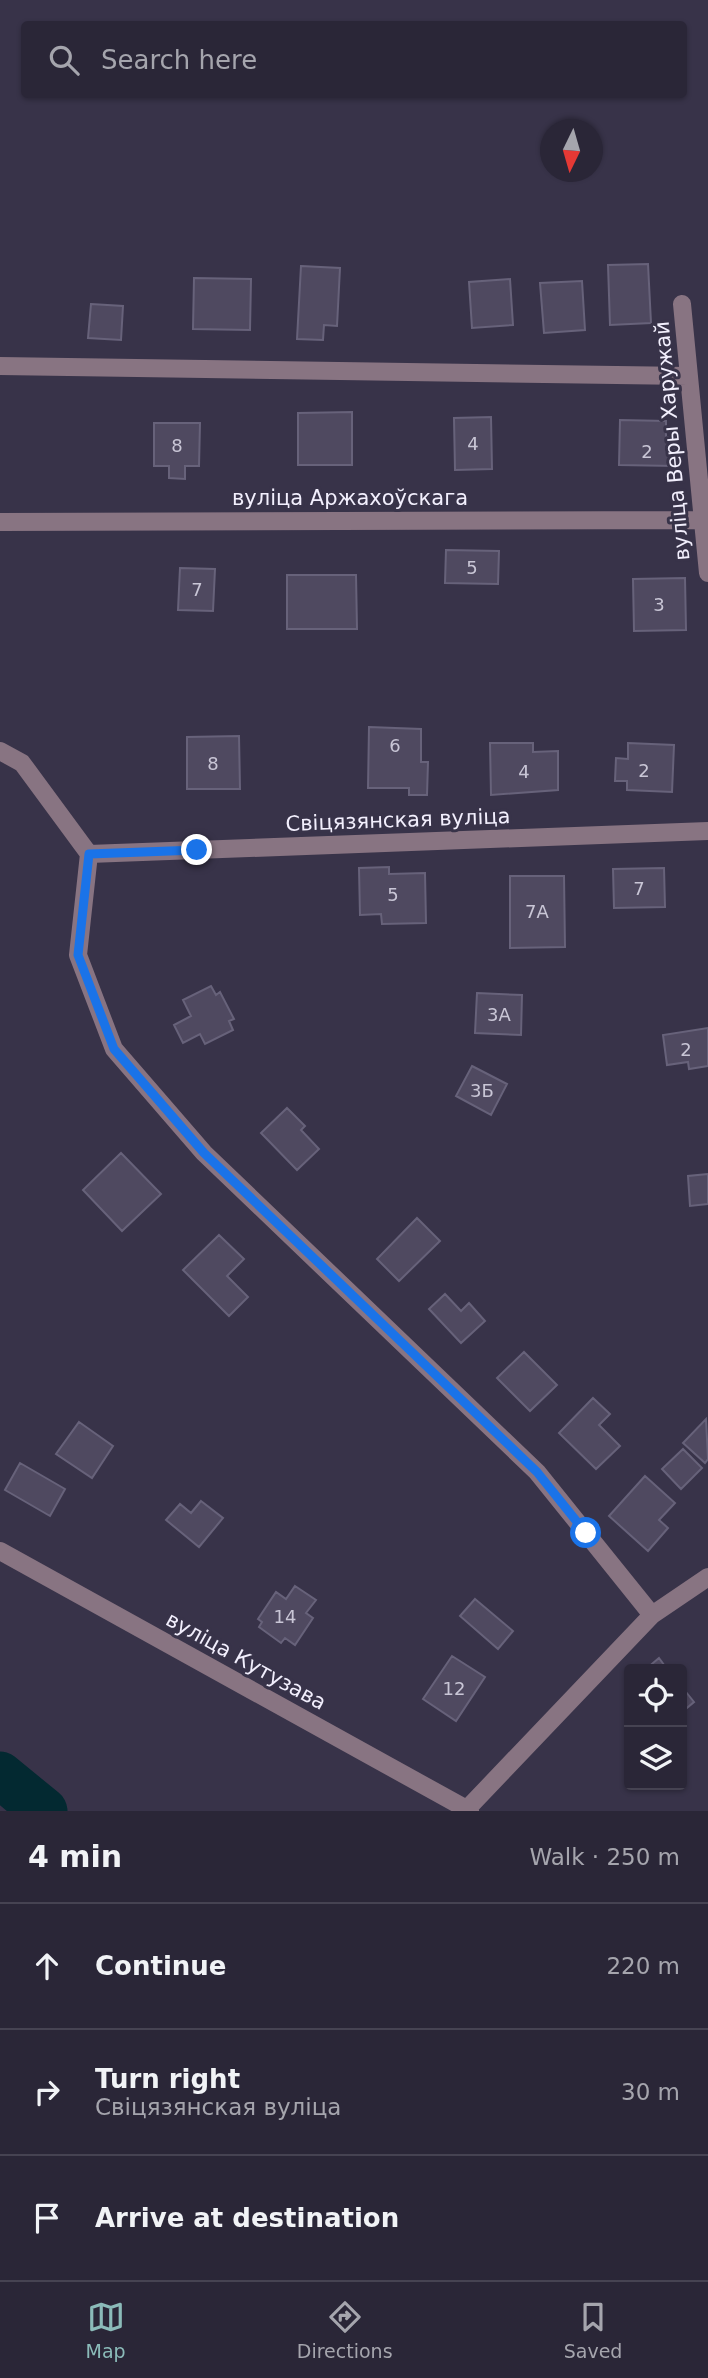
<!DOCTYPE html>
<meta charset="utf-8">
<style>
body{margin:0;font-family:"DejaVu Sans",sans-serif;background:#322e3f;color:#f1f3f6}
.controls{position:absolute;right:21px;bottom:21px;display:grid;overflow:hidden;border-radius:7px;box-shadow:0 2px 5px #0004}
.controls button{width:63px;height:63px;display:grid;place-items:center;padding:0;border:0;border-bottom:2px solid #464352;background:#2a2637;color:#f1f3f6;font:35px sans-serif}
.compass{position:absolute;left:540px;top:119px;width:63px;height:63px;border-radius:50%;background:#2a2637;box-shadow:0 2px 5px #0004;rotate:185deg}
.stop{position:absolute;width:21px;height:21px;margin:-16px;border:5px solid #1a73e8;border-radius:50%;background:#fff}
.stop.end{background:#1a73e8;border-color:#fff;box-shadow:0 2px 7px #0008}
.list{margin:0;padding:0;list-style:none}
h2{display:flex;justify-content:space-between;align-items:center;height:91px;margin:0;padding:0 28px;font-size:30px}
h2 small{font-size:23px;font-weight:400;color:#a5a5ad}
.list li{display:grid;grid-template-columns:46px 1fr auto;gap:21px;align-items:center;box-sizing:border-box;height:126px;padding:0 28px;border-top:2px solid #464352}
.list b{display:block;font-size:26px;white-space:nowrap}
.list p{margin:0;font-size:23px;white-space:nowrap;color:#a5a5ad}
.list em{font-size:23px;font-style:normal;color:#a5a5ad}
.icon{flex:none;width:38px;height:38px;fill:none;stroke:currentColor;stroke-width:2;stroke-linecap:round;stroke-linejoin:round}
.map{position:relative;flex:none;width:708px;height:1811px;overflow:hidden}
.search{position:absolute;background:#2a2637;box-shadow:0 2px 5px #0004;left:21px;right:21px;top:21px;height:77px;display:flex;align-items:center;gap:18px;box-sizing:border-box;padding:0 24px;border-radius:7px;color:#a5a5ad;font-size:26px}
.sheet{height:469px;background:#2a2637}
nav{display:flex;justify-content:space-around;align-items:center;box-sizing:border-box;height:98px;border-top:2px solid #464352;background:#2a2637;font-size:19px;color:#a5a5ad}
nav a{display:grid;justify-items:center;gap:4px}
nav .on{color:#8bbbb9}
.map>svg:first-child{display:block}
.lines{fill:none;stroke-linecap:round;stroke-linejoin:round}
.river{stroke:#032931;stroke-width:47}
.building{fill:#4f4960;stroke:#67627a;stroke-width:2}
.minor{stroke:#887482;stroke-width:18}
.route{stroke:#1a73e8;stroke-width:9}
.labels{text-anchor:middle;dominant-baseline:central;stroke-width:6;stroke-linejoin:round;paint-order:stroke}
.number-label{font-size:18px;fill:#c9c6d6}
.street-label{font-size:21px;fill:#f2effd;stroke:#383349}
</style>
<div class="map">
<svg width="708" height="1811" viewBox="0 0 708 1811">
<rect width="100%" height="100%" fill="#383349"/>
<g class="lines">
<!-- river -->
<path class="river" d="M 0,1775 L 44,1811"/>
</g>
<!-- building -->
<path class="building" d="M 648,264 L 651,323 L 610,325 L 608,265 Z
M 301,266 L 340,268 L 337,326 L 324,325 L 323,340 L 297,339 Z
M 194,278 L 251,279 L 250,330 L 193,329 Z
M 510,279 L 513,325 L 472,328 L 469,282 Z
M 582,281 L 585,330 L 544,333 L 540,283 Z
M 91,304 L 123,306 L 121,340 L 88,338 Z
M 352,412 L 352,465 L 298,465 L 298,413 Z
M 491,417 L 492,469 L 455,470 L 454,418 Z
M 620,420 L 666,421 L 666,437 L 675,437 L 675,466 L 619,465 Z
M 154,423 L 200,423 L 199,466 L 185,466 L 185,479 L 169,478 L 169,466 L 154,466 Z
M 446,550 L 499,551 L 498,584 L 445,583 Z
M 180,568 L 215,569 L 213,611 L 178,610 Z
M 287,575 L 356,575 L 357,629 L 287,629 Z
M 685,578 L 686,630 L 634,631 L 633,579 Z
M 369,727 L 421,729 L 421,762 L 428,762 L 427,795 L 409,795 L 409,788 L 368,788 Z
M 239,736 L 240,789 L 187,789 L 187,737 Z
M 490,743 L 533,743 L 533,752 L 558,751 L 558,790 L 491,795 Z
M 628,743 L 674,745 L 672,792 L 627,790 L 627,781 L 615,781 L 616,758 L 628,759 Z
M 389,867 L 389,874 L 425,873 L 426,923 L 382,924 L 381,914 L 360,915 L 359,868 Z
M 664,868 L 665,907 L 614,908 L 613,869 Z
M 510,876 L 564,876 L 565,947 L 510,948 Z
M 211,986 L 216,995 L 220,992 L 234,1019 L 229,1021 L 233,1030 L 205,1044 L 200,1034 L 183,1043 L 174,1025 L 191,1016 L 183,1000 Z
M 477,993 L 522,995 L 521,1035 L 475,1033 Z
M 708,1028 L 708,1066 L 689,1069 L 688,1062 L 667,1065 L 663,1035 Z
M 472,1066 L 507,1084 L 491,1115 L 456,1096 Z
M 287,1108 L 305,1126 L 301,1130 L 319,1149 L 297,1170 L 261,1133 Z
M 121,1153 L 161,1194 L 122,1231 L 83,1190 Z
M 708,1174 L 708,1204 L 690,1206 L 688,1176 Z
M 417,1218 L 440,1241 L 399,1281 L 377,1259 Z
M 219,1235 L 244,1259 L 227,1276 L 248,1297 L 229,1316 L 183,1270 Z
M 445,1294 L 461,1311 L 469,1303 L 485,1321 L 461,1343 L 429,1309 Z
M 524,1352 L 557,1385 L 530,1411 L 497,1378 Z
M 593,1398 L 610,1414 L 599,1425 L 620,1446 L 596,1469 L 559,1433 Z
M 706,1419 L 708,1459 L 705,1463 L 683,1443 Z
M 79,1422 L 113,1446 L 92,1478 L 56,1454 Z
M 683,1449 L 702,1468 L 681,1489 L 662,1469 Z
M 20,1463 L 65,1489 L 50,1516 L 5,1490 Z
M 645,1476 L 675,1503 L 659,1520 L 668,1528 L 648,1551 L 609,1516 Z
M 201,1501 L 223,1518 L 199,1547 L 166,1520 L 180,1504 L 191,1513 Z
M 295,1586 L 316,1600 L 306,1613 L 313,1618 L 295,1645 L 285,1638 L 281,1643 L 259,1627 L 262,1622 L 258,1619 L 276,1592 L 286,1599 Z
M 475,1599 L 513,1631 L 498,1649 L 460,1616 Z
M 452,1656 L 485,1677 L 456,1721 L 423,1699 Z
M 659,1658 L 667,1669 L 646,1669 Z
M 682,1687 L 694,1702 L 682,1712 Z"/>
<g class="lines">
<!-- minor -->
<path class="minor" d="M 682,304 L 708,573
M 0,366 L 688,376
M 0,522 L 701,520
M 0,751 L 22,763 L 89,854 L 78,955 L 114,1049 L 204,1153 L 537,1472 L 652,1615
M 89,854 L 708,831
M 0,1551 L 470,1811
M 467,1809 L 652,1615 L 708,1577"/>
</g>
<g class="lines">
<!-- route -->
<path class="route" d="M 197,850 L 89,854 L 78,955 L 114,1049 L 204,1153 L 537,1472 L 586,1533"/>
</g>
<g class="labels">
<!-- number labels -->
<g class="number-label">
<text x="473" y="443">4</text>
<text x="177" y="445">8</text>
<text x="647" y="451">2</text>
<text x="472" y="567">5</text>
<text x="197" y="589">7</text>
<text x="659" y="604">3</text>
<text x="395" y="745">6</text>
<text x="213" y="763">8</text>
<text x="644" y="770">2</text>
<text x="524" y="771">4</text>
<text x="639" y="888">7</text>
<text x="393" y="894">5</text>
<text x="537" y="911">7А</text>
<text x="499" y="1014">3А</text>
<text x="686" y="1049">2</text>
<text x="482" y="1090">3Б</text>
<text x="285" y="1616">14</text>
<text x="454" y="1688">12</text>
</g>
<!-- street labels -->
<g class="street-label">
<text transform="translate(672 441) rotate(-95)">вуліца Веры Харужай</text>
<text x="350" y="498">вуліца Аржахоўскага</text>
<text transform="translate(398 820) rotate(-2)">Свіцязянская вуліца</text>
<text transform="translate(246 1661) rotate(29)">вуліца Кутузава</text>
</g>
</g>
</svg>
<div class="controls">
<button><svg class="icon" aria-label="locate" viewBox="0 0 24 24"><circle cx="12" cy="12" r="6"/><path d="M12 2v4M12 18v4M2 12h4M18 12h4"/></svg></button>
<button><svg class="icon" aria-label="layers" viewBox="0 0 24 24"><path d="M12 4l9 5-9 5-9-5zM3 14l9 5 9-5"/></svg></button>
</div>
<svg class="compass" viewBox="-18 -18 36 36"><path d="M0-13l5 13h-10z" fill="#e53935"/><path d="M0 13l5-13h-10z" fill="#a5a5ad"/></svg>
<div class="stop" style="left:586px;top:1533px"></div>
<div class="stop end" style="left:197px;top:850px"></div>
<div class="search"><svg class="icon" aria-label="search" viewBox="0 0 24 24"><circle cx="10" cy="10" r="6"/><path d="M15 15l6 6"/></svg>Search here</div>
</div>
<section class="sheet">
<h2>4 min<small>Walk · 250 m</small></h2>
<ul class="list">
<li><svg class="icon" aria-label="ahead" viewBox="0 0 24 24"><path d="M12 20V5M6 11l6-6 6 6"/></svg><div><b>Continue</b></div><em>220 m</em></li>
<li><svg class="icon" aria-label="right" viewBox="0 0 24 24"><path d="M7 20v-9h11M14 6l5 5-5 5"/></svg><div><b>Turn right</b><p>Свіцязянская вуліца</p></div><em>30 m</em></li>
<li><svg class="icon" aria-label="arrive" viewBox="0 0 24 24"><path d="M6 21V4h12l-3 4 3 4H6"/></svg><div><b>Arrive at destination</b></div></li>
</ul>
</section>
<nav>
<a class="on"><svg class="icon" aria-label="map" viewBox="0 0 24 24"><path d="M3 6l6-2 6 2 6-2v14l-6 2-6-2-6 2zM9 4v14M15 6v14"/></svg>Map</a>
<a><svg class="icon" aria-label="directions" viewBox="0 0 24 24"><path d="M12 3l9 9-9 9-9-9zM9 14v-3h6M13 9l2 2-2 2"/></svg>Directions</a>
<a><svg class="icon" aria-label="saved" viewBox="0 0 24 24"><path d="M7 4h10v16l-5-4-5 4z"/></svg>Saved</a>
</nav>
